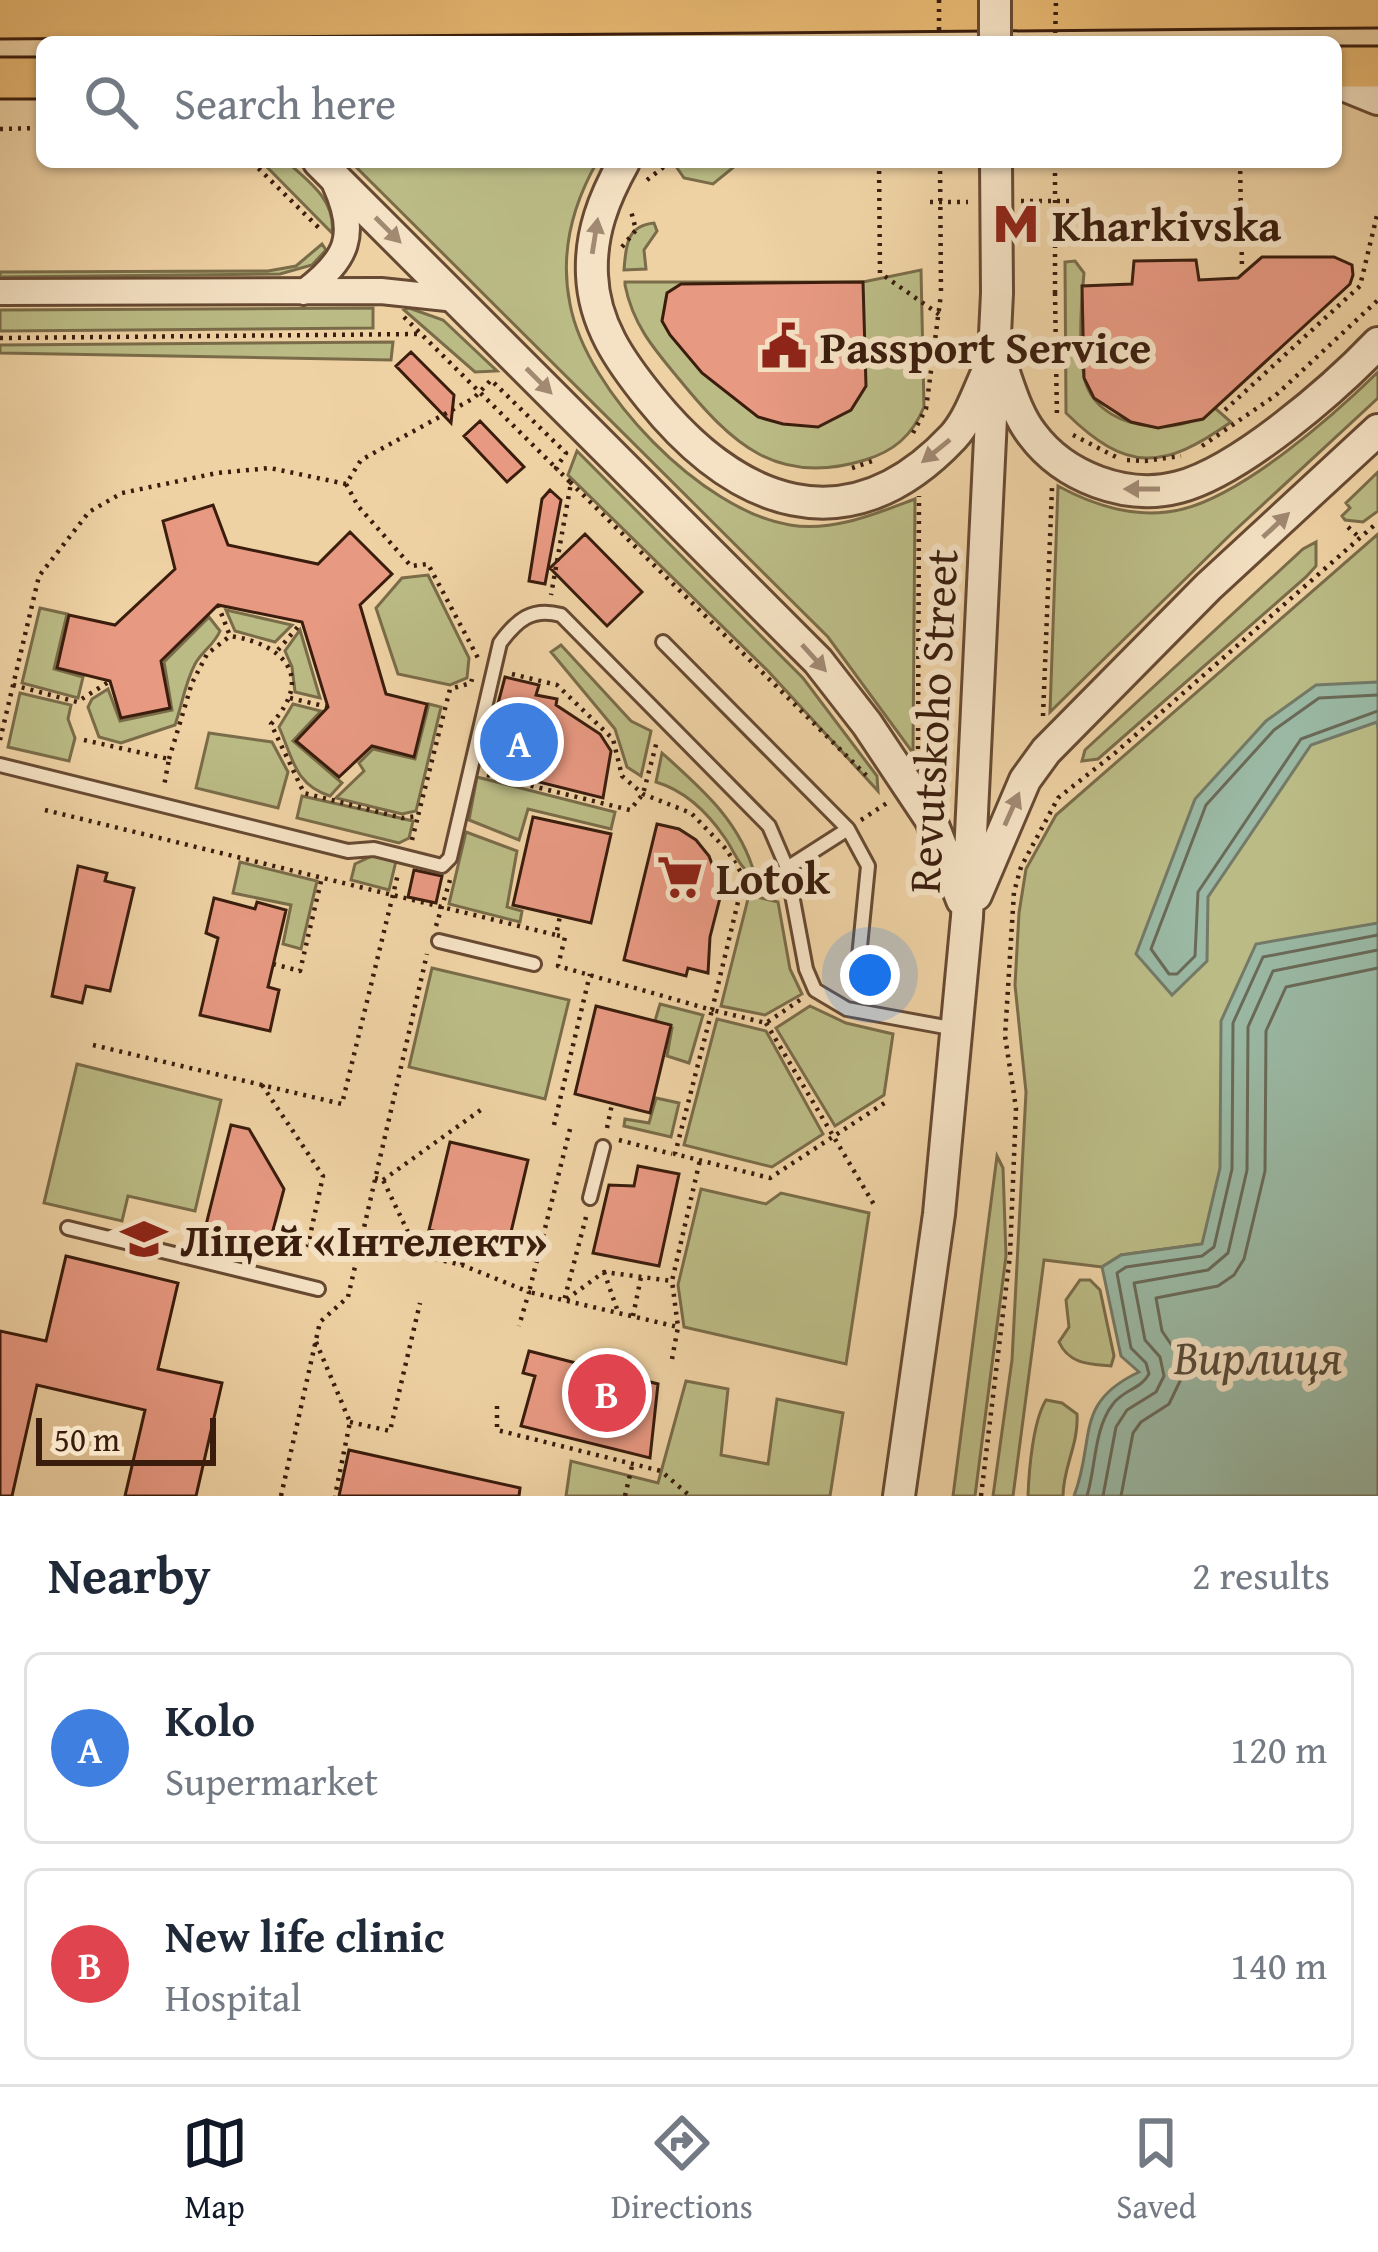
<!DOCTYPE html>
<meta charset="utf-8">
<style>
body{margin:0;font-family:"Gentium Book Plus",serif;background:#f6f6f7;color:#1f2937}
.scale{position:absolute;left:36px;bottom:30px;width:180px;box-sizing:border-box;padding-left:12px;border:6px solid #3a1d0d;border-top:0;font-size:33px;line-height:42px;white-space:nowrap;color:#3a1d0d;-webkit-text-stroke:9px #f5e2c4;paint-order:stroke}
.you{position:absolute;left:870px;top:975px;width:42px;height:42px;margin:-30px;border:9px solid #fff;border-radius:50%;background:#1a73e8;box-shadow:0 0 0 18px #1a73e833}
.badge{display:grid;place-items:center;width:78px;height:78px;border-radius:50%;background:#111827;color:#fff;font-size:39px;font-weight:700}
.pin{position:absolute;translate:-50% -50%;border:6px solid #fff;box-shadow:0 3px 12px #0006}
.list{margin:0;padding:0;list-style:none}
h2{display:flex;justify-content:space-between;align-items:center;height:156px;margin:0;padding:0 48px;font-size:51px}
h2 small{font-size:39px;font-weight:400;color:#747a83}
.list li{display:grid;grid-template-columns:78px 1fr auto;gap:36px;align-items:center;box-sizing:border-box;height:192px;margin:0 24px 24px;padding:0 24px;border:3px solid #e0e1e3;border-radius:18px}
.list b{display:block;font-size:45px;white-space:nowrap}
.list p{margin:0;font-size:39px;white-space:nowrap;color:#747a83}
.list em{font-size:39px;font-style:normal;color:#747a83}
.icon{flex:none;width:66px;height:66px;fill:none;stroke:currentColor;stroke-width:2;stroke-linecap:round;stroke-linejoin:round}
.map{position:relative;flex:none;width:1378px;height:1496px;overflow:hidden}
.search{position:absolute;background:#fff;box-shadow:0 3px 9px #0004;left:36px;right:36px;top:36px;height:132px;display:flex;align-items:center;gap:30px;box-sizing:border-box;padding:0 42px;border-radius:18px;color:#747a83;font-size:45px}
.sheet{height:588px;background:#fff}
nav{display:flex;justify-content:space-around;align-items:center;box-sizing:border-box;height:168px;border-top:3px solid #e0e1e3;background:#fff;font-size:33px;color:#747a83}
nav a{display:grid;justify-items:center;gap:6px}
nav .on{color:#111827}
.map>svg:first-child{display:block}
.green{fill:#bbbb85;stroke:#7a6c49;stroke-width:3}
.water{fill:#9ab8a3;stroke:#747a67;stroke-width:3}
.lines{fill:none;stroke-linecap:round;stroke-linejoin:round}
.shore{stroke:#6a6a58;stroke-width:3}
.building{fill:#e89982;stroke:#3a1d0d;stroke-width:3}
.service-casing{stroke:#674a33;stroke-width:18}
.minor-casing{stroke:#674a33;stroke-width:30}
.tertiary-casing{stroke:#674a33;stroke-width:36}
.trunk-casing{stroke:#3a1d0d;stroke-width:45}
.path{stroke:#3a1d0d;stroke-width:4.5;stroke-dasharray:3 6;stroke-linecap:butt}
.service{stroke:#f5e2c4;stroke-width:12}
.minor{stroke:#f5e2c4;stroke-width:24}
.tertiary{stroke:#f5e2c4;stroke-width:30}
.trunk{stroke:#e8b972;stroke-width:39}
.tertiary-bridge-casing{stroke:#674a33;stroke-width:36;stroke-linecap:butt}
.path-bridge{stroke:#3a1d0d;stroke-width:4.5;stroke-dasharray:3 6;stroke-linecap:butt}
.tertiary-bridge{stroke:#f5e2c4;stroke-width:30}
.oneway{fill:#a18972}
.labels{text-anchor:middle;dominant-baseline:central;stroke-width:12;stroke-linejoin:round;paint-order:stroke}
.poi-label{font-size:45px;font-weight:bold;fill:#3a1d0d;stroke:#f5e2c4;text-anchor:start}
.street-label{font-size:45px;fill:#3a1d0d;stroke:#f5e2c4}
.water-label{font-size:48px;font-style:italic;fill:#574c3a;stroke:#f5e2c4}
</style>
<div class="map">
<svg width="1378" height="1496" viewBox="0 0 1378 1496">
<rect width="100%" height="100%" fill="#efd2a4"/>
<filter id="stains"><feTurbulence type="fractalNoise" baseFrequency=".00167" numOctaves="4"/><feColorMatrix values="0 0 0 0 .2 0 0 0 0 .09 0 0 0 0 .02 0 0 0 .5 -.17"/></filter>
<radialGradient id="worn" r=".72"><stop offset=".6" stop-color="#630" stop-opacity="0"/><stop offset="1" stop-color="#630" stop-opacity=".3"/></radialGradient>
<!-- green -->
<path class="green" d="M 262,162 L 287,162 C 310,182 336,201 332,233 Z
M 351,162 L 597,162 C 572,206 560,255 570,304 C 586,391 702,511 790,525 C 833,532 875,514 915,499 L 913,753 L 828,637 Z
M 673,162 L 740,162 L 713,184 L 684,178 Z
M 654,223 L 657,231 L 644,250 L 646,269 L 624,270 C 626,246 626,226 654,223 Z
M 322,244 L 326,250 L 312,265 L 280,274 L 0,277 L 0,272 L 268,271 L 296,266 Z
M 1075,261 L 1084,273 C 1081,304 1078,344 1084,376 C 1094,431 1179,440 1215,408 L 1231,422 C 1163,470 1127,473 1066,413 L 1065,262 Z
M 921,270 L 924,407 C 912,436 894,451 865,460 C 777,487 732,444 679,379 C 654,349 633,325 625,285 L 625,282 L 863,282 Z
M 373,308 L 373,328 L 0,331 L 0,310 Z
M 409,308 L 443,320 L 497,371 L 475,372 L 404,310 Z
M 393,342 L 391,360 L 0,353 L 0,345 Z
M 1378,372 L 1378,398 L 1231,534 L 1050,712 L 1058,486 C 1095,506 1140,520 1183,509 C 1245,493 1332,417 1378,372 Z
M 577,451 L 803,678 L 877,776 L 878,791 L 768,671 L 568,475 Z
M 1378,472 L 1378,511 L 1363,522 L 1345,520 L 1342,516 L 1350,508 L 1346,503 Z
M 1378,534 L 1378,930 L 1234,1136 L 1202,1244 L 1121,1255 L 1102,1267 L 1044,1260 L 1013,1496 L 993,1496 L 1012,1360 L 1026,1092 L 1015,985 L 1019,913 L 1026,869 L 1056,815 Z
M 1316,542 L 1316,566 L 1306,577 L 1098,759 L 1082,761 L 1085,750 L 1303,549 Z
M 428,575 L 469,658 L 467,678 L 450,685 L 398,674 L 376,608 L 402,578 Z
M 40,608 L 67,614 L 54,669 L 83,677 L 78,698 L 22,683 Z
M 226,610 L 292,625 L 275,642 L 235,631 Z
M 209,617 L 220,631 C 214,645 202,651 195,664 C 185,683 182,705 175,725 L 121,743 L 99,737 L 88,707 L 92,699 L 108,689 L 120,721 L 172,710 L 164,662 Z
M 300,630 L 320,698 L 295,692 L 292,667 L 285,651 Z
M 561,645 L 631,721 L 651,731 L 641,776 L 627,767 L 615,729 L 551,652 Z
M 20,693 L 71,705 L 68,719 L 75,738 L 69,761 L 8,747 Z
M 293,704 L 321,711 L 293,741 L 342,783 L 330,796 C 295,785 293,759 279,727 Z
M 429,704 L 441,707 L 416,811 L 402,814 L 336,798 L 364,771 L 359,763 L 373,749 L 415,759 Z
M 209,733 L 272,742 L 288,772 L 278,808 L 196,788 Z
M 662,753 C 702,789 741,822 755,876 C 739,869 735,852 725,838 C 708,813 686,791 656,782 Z
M 477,777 L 615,812 L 611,829 L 528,809 L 519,840 L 469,820 Z
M 302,796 L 413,821 L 409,838 L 399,843 L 297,818 Z
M 466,832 L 517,851 L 507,907 L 522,911 L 520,922 L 449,904 Z
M 374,855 L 396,861 L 389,890 L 351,880 L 355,864 Z
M 240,862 L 317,881 L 301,949 L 283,944 L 291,905 L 233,893 Z
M 749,895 L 778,902 L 790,969 L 802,994 L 765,1015 L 721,1006 Z
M 432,968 L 569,1000 L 545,1099 L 409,1067 Z
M 660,1004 L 703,1015 L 689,1063 L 667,1056 L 672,1028 L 655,1021 Z
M 810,1006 L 846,1023 L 893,1034 L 884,1095 L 835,1126 L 776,1028 Z
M 717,1019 L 766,1031 L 823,1134 L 772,1167 L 684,1145 Z
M 77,1064 L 221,1100 L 195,1211 L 128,1196 L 122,1221 L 44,1203 Z
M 656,1098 L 679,1103 L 671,1137 L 624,1126 L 625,1119 L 649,1123 Z
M 997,1156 L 1003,1168 L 1006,1256 L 975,1496 L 953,1496 Z
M 701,1189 L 766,1204 L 781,1193 L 869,1213 L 846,1364 L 684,1327 L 678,1285 Z
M 1080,1280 L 1090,1280 L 1100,1290 L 1114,1356 L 1111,1366 C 1089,1364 1069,1364 1059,1342 L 1069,1327 L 1066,1300 Z
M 686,1381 L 728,1389 L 721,1455 L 768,1464 L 777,1399 L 843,1413 L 830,1496 L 566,1496 L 571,1461 L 658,1483 Z
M 1046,1400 L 1062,1403 L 1077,1414 C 1079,1444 1063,1467 1063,1496 L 1028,1496 C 1029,1469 1033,1421 1046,1400 Z"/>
<!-- water -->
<path class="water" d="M 1378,682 L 1378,729 L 1377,722 L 1311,745 L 1208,897 L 1207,961 L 1172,995 L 1136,954 L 1195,799 L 1266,721 L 1316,685 Z
M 1378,923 L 1378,1496 L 1074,1496 C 1096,1439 1073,1403 1139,1372 L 1121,1356 L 1102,1267 L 1121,1255 L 1202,1244 L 1220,1168 L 1221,1021 L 1256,944 Z"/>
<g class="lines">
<!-- shore -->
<path class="shore" d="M 1378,695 L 1319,698 L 1274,730 L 1206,805 L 1151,949 L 1169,974 L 1177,974 L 1195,956 L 1198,892 L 1301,739 L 1378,711
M 1087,1496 C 1096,1466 1094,1428 1113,1404 C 1123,1390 1141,1389 1149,1374 L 1146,1363 L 1131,1348 L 1117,1273 L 1126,1267 L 1202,1256 L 1214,1247 L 1232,1169 L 1233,1023 L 1263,957 L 1378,935
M 1103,1496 L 1116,1427 L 1127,1410 L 1156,1392 L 1164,1376 L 1160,1357 L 1145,1340 L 1134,1283 L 1208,1270 L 1228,1253 L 1247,1170 L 1248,1027 L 1273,971 L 1378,950
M 1121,1496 L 1133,1433 L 1141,1422 L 1169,1404 L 1181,1379 L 1179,1356 L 1162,1331 L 1156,1298 L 1218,1286 L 1234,1275 L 1244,1259 L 1265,1171 L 1266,1031 L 1286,987 L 1378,968"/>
</g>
<!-- building -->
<path class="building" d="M 1262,257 L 1334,257 L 1352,265 L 1353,275 L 1350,284 L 1203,419 L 1158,428 L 1131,422 L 1094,398 L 1084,378 L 1082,286 L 1132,284 L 1134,261 L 1196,260 L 1199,280 L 1238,278 Z
M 863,282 L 866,386 L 851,410 L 818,427 L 783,424 L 758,417 L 702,373 L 670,335 L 662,321 L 667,293 L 681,284 Z
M 411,352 L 454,395 L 451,423 L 396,366 Z
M 480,421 L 524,467 L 507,482 L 464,436 Z
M 550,490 L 561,500 L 545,584 L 529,581 L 542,499 Z
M 213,505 L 228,545 L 318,564 L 350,532 L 392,574 L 360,605 L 386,694 L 427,704 L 414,757 L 372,746 L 339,777 L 296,741 L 328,707 L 302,622 L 218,605 L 161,661 L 170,708 L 121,718 L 110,681 L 57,668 L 69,615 L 115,625 L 175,569 L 163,521 Z
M 585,534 L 642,592 L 607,626 L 550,568 Z
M 505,677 L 539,685 L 536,695 L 557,699 L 556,705 L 600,734 L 611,751 L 603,798 L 487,769 L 502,712 L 496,711 Z
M 533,817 L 611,834 L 591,923 L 513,905 Z
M 657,824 L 679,829 L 696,840 L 709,856 L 718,880 L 720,898 L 710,937 L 708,973 L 688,968 L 686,976 L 624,960 Z
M 78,866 L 107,873 L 105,881 L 134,888 L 110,991 L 86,986 L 82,1003 L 52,996 Z
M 414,870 L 442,876 L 436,903 L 408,897 Z
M 214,898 L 255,909 L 257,902 L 286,910 L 268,987 L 279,990 L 270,1031 L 200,1015 L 218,938 L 206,933 Z
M 596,1006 L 671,1025 L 650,1113 L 575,1094 Z
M 231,1125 L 249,1129 L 284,1189 L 268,1249 L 204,1233 Z
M 450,1142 L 528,1160 L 507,1249 L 429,1230 Z
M 638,1166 L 679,1174 L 659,1266 L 593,1253 L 609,1185 L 634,1186 Z
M 66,1256 L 178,1283 L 158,1369 L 222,1383 L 196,1496 L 125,1496 L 145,1410 L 37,1385 L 12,1496 L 0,1496 L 0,1331 L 46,1341 Z
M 529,1351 L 658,1384 L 650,1458 L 521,1426 L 535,1376 L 523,1373 Z
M 349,1450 L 520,1488 L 519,1496 L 339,1496 Z"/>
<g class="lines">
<!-- service casing -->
<g class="service-casing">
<path id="service" d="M 663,642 L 848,829 L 787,868
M 0,765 L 348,851 L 374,849 L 442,866 L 450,858 L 500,643 C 517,620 532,607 561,615 L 769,826 L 787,868 L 806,969 L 815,990 L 847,1009 L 956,1029
M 848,829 L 868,866 L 857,977
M 439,941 L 534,964
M 590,1198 L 603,1147
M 68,1228 L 318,1289"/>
</g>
<!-- minor casing -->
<g class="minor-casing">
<path id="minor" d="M 0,292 L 381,291 L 456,299
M 304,292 C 348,259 358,235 335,184"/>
</g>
<!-- tertiary casing -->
<g class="tertiary-casing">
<path id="tertiary" d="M 1336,82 L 1378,99
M 319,162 L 818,661 L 867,724 L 931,820 L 962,900
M 624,162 C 604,198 590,233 592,275 C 594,324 620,361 650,398 C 735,504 847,550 953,437 C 970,419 980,386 991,364
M 1002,367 C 1010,389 1017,415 1032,434 C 1064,477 1126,501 1179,487 C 1240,471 1334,389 1378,343
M 976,895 L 1025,780 L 1046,751 L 1208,587 L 1378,430
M 899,1496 L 939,1214 L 967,917 L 997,293"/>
</g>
<!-- trunk casing -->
<g class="trunk-casing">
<path id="trunk" d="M 0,18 L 1378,7
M 1336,67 L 1378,67
M 0,78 L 42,78"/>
</g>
<!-- path -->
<path class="path" d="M 0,129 L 42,128
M 252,162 L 322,231
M 879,162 L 880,273 L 940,315
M 1240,162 L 1242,269
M 647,180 L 670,162
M 1021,201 L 1070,201
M 930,202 L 968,202
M 622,247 L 636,230 L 631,211
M 1055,293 L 1057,419
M 404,317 L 558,470
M 0,338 L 420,334
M 1225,410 L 1360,286 L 1378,211
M 913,433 L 926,409 L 941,294
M 1073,435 L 1116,457
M 1202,446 L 1276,395 L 1378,300
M 1127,460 L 1145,461 L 1181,456
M 852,468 L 875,460
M 570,482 L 869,778
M 346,484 L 358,506 L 411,566 L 428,564 L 478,658
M 1348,527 L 1361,539
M 218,605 L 230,636
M 278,650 L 302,622
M 512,674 L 557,685 L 613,739 L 622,776 L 643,794 L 691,813 L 726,849 L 744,877 L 712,1010 L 558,966 L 565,937 L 556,935
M 13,685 L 77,702 L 110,681
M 290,698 L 328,707
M 1043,716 L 1052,488
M 0,740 L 39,576 L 89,512 L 122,493 L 217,473 L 270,468 L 346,484 L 361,460 L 474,398 L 491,380 L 566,453 L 556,468 L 571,483 L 551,595
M 84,740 L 169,759 L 164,786
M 918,749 L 919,496
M 169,759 L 192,683 L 207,654 L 230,636 C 284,644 315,677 271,724 L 304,793 L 402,818 L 418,816 L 450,689 L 471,683 L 472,679
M 487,775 L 630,810 L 643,794 L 657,741
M 45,810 L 556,935 L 560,916
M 861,820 L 887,803
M 412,840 L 418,816
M 744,877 L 764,881 L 772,877
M 436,926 L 450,880
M 273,964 L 300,971 L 322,877
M 800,1000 L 766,1023 L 712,1010 L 675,1154 L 770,1178 L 889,1100
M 766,1023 L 876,1208
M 93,1045 L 342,1104 L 398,874
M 262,1085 L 323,1176 L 308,1245 L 330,1250
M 554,1125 L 590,974
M 607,1128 L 612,1104
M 570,1129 L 529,1292 L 678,1327
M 619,1140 L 672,1154
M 375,1178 L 383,1180 L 419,1255 L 462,1265 L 529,1292 L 519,1326
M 383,1180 L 482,1109
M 586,1217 L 564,1301 L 604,1272 L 672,1281
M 462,1265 L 468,1240
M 604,1272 L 618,1312
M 633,1316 L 641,1277
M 316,1342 L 350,1422 L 335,1496
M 672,1359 L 678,1327 L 672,1281 L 700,1160
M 497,1406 L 497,1430 L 661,1471 L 690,1496
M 350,1422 L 390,1431 L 420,1303
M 281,1496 L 320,1322 L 348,1297 L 427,954
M 625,1496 L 632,1466
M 981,1496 L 1010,1255 L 1016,1108 L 1005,1036 L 1014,892 L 1021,867 L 1058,798 L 1115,753 L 1378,522"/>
<!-- service -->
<use href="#service" class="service"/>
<!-- minor -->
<use href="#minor" class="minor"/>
<!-- tertiary -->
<use href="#tertiary" class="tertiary"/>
<!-- trunk -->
<use href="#trunk" class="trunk"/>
<!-- tertiary-bridge casing -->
<g class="tertiary-bridge-casing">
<path id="tertiary-bridge" d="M 995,0 L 995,42
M 996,162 L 997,293"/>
</g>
<!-- path-bridge -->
<path class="path-bridge" d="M 939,0 L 939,42
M 1055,42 L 1056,0
M 940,162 L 941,294
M 1055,293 L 1055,162"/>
<!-- tertiary-bridge -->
<use href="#tertiary-bridge" class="tertiary-bridge"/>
</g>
<!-- one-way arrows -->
<defs><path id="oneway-solid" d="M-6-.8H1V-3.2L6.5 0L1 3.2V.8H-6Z" transform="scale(3)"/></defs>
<g class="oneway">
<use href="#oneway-solid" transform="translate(388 230) rotate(45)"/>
<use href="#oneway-solid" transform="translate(595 236) rotate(-81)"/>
<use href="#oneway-solid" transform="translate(539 381) rotate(45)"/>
<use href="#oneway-solid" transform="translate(936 451) rotate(141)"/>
<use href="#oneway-solid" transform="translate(1142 489) rotate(-180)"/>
<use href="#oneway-solid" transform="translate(1276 525) rotate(-43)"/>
<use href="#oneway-solid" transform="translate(814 658) rotate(48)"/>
<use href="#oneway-solid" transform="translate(1012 809) rotate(-66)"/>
</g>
<!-- icons -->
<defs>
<g id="metro-bare" transform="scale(3.6)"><path d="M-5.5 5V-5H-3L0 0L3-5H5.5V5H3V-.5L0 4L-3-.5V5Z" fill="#8f2418" stroke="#f5e2c4" stroke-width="2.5" paint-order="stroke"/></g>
<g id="civic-bare" transform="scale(3.6)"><path d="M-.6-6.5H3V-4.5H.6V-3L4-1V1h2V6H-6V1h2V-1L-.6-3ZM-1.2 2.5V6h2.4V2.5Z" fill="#8f2418" stroke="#f5e2c4" stroke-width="2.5" paint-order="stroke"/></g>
<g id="supermarket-bare" transform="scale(3.6)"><path d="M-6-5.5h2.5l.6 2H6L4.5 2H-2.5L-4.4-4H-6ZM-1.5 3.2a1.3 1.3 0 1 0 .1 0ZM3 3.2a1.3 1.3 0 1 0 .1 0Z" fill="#8f2418" stroke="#f5e2c4" stroke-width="2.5" paint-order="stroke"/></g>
<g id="school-bare" transform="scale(3.6)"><path d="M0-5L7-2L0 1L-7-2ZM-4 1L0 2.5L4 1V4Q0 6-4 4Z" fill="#8f2418" stroke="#f5e2c4" stroke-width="2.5" paint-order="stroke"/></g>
</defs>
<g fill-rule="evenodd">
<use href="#metro-bare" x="1016" y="224"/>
<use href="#civic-bare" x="784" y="346"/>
<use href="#supermarket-bare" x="680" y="877"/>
<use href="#school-bare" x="144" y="1239"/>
</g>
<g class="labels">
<!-- poi labels -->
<g class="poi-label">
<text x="1052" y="224">Kharkivska</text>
<text x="820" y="346">Passport Service</text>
<text x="716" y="877">Lotok</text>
<text x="180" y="1239">Ліцей «Інтелект»</text>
</g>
<!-- street labels -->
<g class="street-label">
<text transform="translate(932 721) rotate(-87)">Revutskoho Street</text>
</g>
<!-- water labels -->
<g class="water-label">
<text x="1258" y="1356">Вирлиця</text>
</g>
</g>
<rect width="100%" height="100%" filter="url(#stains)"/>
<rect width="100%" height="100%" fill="url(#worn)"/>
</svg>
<div class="scale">50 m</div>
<div class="you"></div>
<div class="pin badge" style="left:519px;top:742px;background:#3f7fe0">A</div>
<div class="pin badge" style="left:607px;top:1393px;background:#e0444e">B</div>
<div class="search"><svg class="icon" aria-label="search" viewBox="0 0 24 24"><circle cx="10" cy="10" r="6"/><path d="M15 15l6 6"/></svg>Search here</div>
</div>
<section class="sheet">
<h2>Nearby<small>2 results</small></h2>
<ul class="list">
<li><span class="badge" style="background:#3f7fe0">A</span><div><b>Kolo</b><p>Supermarket</p></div><em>120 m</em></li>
<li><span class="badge" style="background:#e0444e">B</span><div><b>New life clinic</b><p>Hospital</p></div><em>140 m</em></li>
</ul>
</section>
<nav>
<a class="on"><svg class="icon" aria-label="map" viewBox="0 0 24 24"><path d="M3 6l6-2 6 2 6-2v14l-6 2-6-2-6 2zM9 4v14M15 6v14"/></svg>Map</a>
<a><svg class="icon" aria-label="directions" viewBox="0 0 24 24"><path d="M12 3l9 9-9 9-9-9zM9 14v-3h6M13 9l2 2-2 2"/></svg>Directions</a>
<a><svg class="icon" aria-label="saved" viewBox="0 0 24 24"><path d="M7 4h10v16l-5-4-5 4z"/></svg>Saved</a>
</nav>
